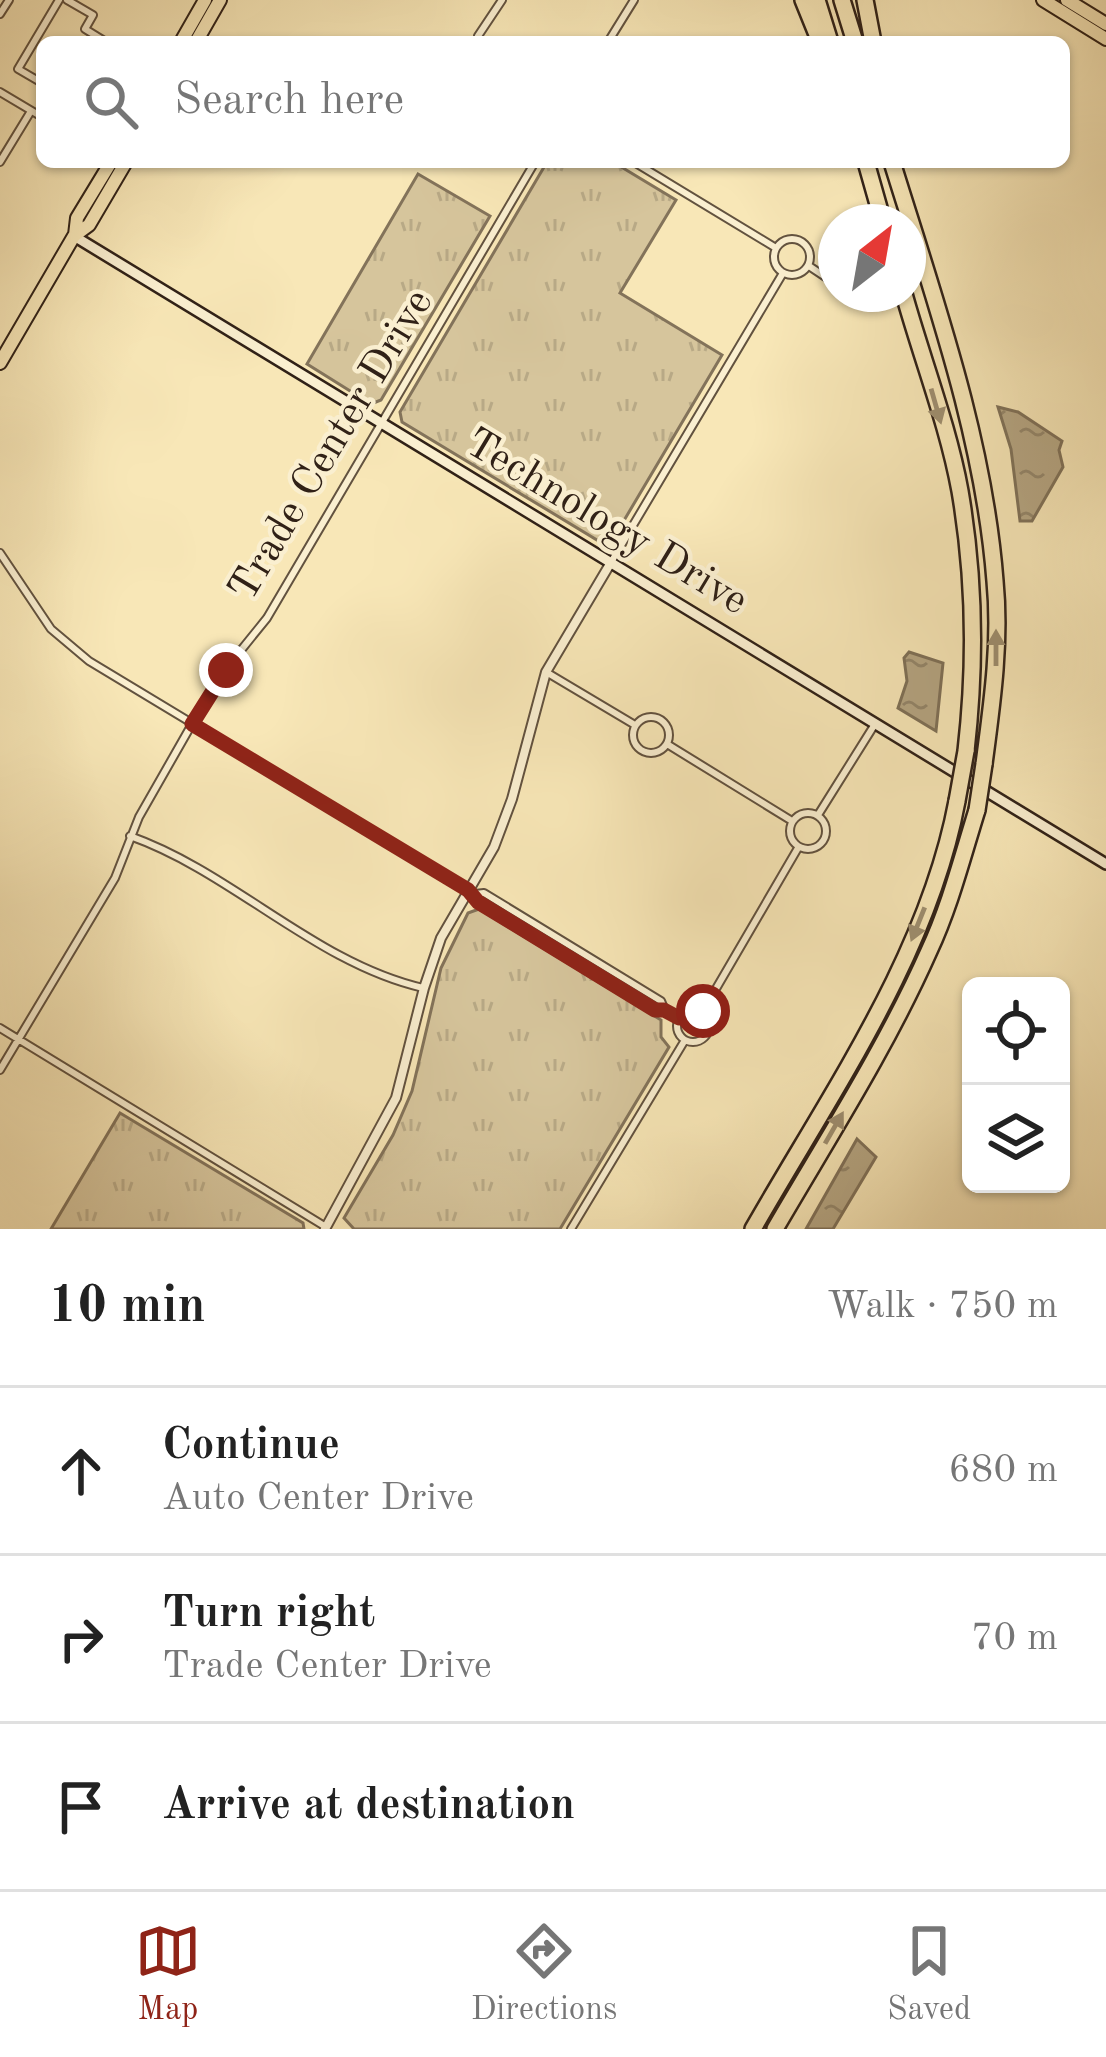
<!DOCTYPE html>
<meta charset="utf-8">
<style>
body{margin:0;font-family:"Old Standard TT",serif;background:#f2f2f2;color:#222}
.controls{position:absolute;right:36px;bottom:36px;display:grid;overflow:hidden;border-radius:18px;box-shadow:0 3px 9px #0004}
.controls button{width:108px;height:108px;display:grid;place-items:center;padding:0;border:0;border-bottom:3px solid #e0e0e0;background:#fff;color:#222;font:60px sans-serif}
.compass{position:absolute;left:818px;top:204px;width:108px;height:108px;border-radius:50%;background:#fff;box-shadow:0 3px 9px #0004;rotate:31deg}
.stop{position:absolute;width:36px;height:36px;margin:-27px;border:9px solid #8f2418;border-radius:50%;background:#fff}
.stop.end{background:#8f2418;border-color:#fff;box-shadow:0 3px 12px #0008}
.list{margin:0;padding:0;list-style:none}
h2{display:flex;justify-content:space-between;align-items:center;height:156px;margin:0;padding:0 48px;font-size:51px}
h2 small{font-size:39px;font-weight:400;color:#767676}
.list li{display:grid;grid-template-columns:78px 1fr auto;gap:36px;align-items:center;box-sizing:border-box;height:168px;padding:0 48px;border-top:3px solid #e0e0e0}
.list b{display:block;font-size:45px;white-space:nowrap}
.list p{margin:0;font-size:39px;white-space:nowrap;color:#767676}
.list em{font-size:39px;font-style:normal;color:#767676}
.icon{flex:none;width:66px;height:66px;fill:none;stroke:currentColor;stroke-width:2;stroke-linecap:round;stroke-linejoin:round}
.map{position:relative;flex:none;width:1106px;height:1229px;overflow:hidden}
.search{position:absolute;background:#fff;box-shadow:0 3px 9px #0004;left:36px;right:36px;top:36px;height:132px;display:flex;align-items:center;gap:30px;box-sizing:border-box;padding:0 42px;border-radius:18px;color:#767676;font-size:45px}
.sheet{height:660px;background:#fff}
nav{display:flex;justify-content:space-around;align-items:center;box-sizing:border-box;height:168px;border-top:3px solid #e0e0e0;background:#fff;font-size:33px;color:#767676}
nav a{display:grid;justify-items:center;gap:6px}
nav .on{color:#8f2418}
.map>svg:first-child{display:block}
.grass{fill:url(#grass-tufts);stroke:#83735a;stroke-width:3}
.water{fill:url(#water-ripples);stroke:#7f7057;stroke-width:3}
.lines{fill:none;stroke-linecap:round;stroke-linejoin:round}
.minor-casing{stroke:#62523f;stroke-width:10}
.tertiary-casing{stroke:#62523f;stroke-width:12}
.secondary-casing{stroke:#302117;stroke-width:14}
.primary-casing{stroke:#302117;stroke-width:16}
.motorway-casing{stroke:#302117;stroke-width:20}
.minor{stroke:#faefd0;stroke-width:6}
.tertiary{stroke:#faefd0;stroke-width:8}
.secondary{stroke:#faefd0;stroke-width:9}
.primary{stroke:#f8e7b7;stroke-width:12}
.motorway{stroke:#f8e7b7;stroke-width:15}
.motorway-bridge-casing{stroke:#302117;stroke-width:20;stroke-linecap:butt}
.motorway-bridge{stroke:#f8e7b7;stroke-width:15}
.oneway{fill:#9e8e6f}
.route{stroke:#8f2418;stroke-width:15}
.labels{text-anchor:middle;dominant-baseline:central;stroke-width:9;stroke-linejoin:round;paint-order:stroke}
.street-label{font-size:42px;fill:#302117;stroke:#faefd0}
</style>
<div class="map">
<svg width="1106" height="1229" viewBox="0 0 1106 1229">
<defs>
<pattern id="grass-tufts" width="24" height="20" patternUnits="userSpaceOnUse" patternTransform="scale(3)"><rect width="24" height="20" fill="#d6c59c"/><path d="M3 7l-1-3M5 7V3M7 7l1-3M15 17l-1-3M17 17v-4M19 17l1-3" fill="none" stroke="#b8a986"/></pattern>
<pattern id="water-ripples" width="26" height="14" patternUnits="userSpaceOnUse" patternTransform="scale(3)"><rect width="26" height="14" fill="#b4a481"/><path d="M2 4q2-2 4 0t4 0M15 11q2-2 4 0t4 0" fill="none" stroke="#938569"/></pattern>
</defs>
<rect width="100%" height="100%" fill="#f8e7b7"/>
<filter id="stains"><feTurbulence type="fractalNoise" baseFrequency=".00167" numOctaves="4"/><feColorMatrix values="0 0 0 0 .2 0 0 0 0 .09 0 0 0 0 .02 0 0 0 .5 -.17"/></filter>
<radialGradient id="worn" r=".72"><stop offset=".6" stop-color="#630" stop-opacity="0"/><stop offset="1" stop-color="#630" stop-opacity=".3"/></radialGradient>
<!-- grass -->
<path class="grass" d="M 547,162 L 613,162 L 676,200 L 620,293 L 722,355 L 613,539 L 602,543 L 402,422 L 400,412 Z
M 418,174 L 490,216 L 381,400 L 371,404 L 307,364 Z
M 479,909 L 661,1020 L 661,1037 L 669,1047 L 560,1229 L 354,1229 L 344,1218 L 393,1135 L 412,1091 L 441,968 L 468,913 Z
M 120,1113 L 303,1223 L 304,1229 L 51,1229 Z"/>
<!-- water -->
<path class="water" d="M 998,407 L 1018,412 L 1062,441 L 1059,450 L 1063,467 L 1032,521 L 1020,521 L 1011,449 Z
M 909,652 L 943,663 L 936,731 L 898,708 L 907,681 L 904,658 Z
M 857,1139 L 876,1157 L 833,1229 L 806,1229 Z"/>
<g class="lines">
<!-- minor casing -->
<g class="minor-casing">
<path id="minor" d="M 67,0 L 93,15 L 85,29 L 106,42
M 0,14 L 9,0
M 478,36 L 502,0
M 608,42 L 634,0
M 42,83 L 18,69 L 59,0
M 0,92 L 42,117
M 0,162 L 31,111
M 634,162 L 776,248
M774 257a18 18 0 1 1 36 0a18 18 0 1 1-36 0Z
M 809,266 L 836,284
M 852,294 L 866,302
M 0,553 L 51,629 L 89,661 L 475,894 L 478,902 L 655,1009 L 665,1009 L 679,1018
M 610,564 L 783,273
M 546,672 L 635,725
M633 735a18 18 0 1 1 36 0a18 18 0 1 1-36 0Z
M 667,744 L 792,821
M790 831a18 18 0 1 1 36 0a18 18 0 1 1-36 0Z
M 818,815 L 875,724
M 130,836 C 234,873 315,963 423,988
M 475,894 L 484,893 L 661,1001 L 664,1008
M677 1026a16 16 0 1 1 32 0a16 16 0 1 1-32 0Z
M 703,1011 L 798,848
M 0,1028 L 326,1227
M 0,1070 L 115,878 L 139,817 L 192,724 L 225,670 L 267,618 L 535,162
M 571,1229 L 685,1040"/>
</g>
<!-- tertiary casing -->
<g class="tertiary-casing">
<path id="tertiary" d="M 325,1229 L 396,1098 L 424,988 L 441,938 L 494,847 L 512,799 L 546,672 L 610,564"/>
</g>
<!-- secondary casing -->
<g class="secondary-casing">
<path id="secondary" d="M 74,236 L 1106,864"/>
</g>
<!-- primary casing -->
<g class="primary-casing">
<path id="primary" d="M 1043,0 L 1106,39
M 1067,0 L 1106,24
M 181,42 L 205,0
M 196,42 L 220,0
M 75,235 L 77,218 L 111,162
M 0,363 L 74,236 L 89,225 L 126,162"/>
</g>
<!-- motorway casing -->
<g class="motorway-casing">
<path id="motorway" d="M 803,0 L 820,42
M 817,0 L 830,42
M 842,0 L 855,42
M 865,0 L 873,42
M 866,162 L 883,222
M 892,162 C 934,298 984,438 995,581 C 1001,642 992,704 984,764
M 904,294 C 922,359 948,425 960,491 C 975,578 976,664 966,751
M 753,1229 C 830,1094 928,956 957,801
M 775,1229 C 828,1138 886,1048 929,951 C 950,906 962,858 977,810"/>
</g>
<!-- minor -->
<use href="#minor" class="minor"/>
<!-- tertiary -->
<use href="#tertiary" class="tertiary"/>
<!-- secondary -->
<use href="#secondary" class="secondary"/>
<!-- primary -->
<use href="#primary" class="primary"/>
<!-- motorway -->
<use href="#motorway" class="motorway"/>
<!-- motorway-bridge casing -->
<g class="motorway-bridge-casing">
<path id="motorway-bridge" d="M 957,801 L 966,751
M 977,810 L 984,764"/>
</g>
<!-- motorway-bridge -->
<use href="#motorway-bridge" class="motorway-bridge"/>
</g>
<!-- one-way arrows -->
<defs><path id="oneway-solid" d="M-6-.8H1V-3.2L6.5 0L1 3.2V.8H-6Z" transform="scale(3)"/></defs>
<g class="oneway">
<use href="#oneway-solid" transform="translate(936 406) rotate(74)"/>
<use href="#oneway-solid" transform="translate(996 648) rotate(-90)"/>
<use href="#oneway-solid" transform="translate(918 924) rotate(112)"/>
<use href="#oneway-solid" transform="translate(834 1128) rotate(-60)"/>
</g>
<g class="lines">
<!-- route -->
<path class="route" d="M 226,670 L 192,724 L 468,890 L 478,902 L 655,1010 L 664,1010 L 679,1018 L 690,1010 L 703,1011"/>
</g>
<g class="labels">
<!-- street labels -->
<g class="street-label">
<text transform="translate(332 446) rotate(-59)">Trade Center Drive</text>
<text transform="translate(606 523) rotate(31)">Technology Drive</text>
</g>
</g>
<rect width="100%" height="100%" filter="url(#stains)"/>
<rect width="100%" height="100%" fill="url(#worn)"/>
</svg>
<div class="controls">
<button><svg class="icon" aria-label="locate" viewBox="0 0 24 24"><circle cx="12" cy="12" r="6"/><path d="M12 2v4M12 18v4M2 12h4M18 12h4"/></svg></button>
<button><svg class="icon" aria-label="layers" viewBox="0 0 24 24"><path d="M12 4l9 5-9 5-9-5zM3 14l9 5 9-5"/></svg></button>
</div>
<svg class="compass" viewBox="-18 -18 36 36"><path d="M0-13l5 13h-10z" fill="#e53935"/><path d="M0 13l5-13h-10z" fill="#767676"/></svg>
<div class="stop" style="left:703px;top:1011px"></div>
<div class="stop end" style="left:226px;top:670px"></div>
<div class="search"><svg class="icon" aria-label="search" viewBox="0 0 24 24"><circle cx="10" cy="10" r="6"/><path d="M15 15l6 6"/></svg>Search here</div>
</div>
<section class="sheet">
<h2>10 min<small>Walk · 750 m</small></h2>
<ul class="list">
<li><svg class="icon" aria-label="ahead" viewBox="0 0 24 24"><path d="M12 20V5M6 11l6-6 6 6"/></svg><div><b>Continue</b><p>Auto Center Drive</p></div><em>680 m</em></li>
<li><svg class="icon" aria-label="right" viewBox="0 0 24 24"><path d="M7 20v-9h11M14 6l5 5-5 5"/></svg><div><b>Turn right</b><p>Trade Center Drive</p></div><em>70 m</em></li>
<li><svg class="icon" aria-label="arrive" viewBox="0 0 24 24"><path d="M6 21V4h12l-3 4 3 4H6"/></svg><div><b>Arrive at destination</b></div></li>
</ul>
</section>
<nav>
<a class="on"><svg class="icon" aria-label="map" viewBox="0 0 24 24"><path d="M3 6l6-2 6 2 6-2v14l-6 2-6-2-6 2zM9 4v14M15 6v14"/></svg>Map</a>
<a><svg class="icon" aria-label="directions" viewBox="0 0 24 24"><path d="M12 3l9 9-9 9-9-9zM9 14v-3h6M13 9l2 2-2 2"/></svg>Directions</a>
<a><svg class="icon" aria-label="saved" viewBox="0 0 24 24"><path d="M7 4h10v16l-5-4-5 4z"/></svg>Saved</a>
</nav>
